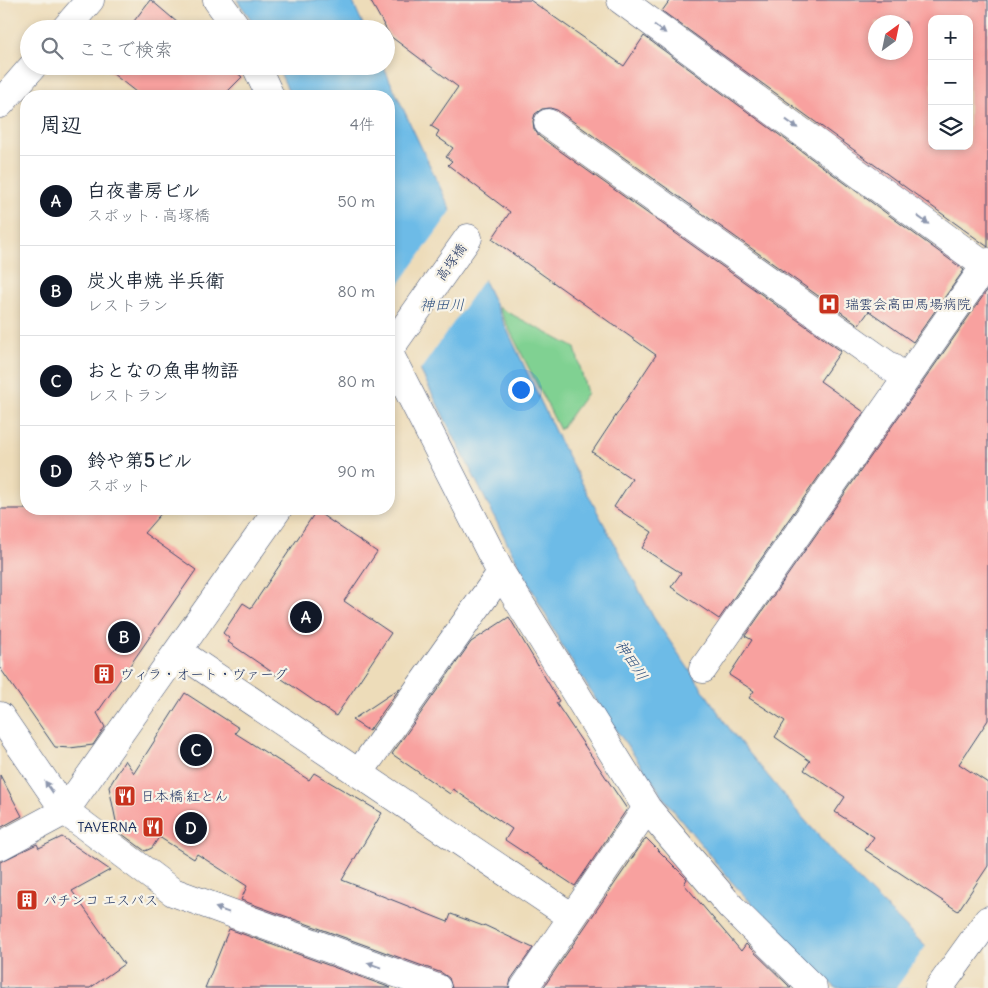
<!DOCTYPE html>
<html lang="ja">
<meta charset="utf-8">
<style>
body{margin:0;font-family:Delius,"Klee One",sans-serif;background:#f6f6f7;color:#1f2937}
.controls{position:absolute;right:15px;top:15px;display:grid;overflow:hidden;border-radius:10px;box-shadow:0 2px 8px #0003}
.controls button{width:45px;height:45px;display:grid;place-items:center;padding:0;border:0;border-bottom:1px solid #e0e1e3;background:#fff;color:#1f2937;font:25px sans-serif}
.compass{position:absolute;left:868px;top:15px;width:45px;height:45px;border-radius:50%;background:#fff;box-shadow:0 2px 8px #0003;rotate:33deg}
.you{position:absolute;left:520px;top:389px;width:18px;height:18px;margin:-12px;border:4px solid #fff;border-radius:50%;background:#1a73e8;box-shadow:0 0 0 8px #1a73e833}
.badge{display:grid;place-items:center;width:32px;height:32px;border-radius:50%;background:#111827;color:#fff;font-size:16px;font-weight:700}
.pin{position:absolute;translate:-50% -50%;border:2px solid #fff;box-shadow:0 1px 5px #0006}
.list{margin:0;padding:0;list-style:none}
h2{display:flex;justify-content:space-between;align-items:center;height:65px;margin:0;padding:0 20px;font-size:21px}
h2 small{font-size:16px;font-weight:400;color:#747a83}
.list li{display:grid;grid-template-columns:32px 1fr auto;gap:15px;align-items:center;box-sizing:border-box;height:90px;padding:0 20px;border-top:1px solid #e0e1e3}
.list b{display:block;font-size:19px;white-space:nowrap}
.list p{margin:0;font-size:16px;white-space:nowrap;color:#747a83}
.list em{font-size:16px;font-style:normal;color:#747a83}
.icon{flex:none;width:28px;height:28px;fill:none;stroke:currentColor;stroke-width:2;stroke-linecap:round;stroke-linejoin:round}
.map{position:relative;flex:none;width:988px;height:988px;overflow:hidden}
.search{position:absolute;background:#fff;box-shadow:0 2px 8px #0003;left:20px;top:20px;width:375px;height:55px;display:flex;align-items:center;gap:12px;box-sizing:border-box;padding:0 18px;border-radius:28px;color:#747a83;font-size:19px}
.panel{position:absolute;background:#fff;box-shadow:0 2px 8px #0003;left:20px;top:90px;width:375px;height:425px;border-radius:20px}
.map>svg:first-child{display:block}
.green{fill:#80d192;stroke:#4e8078}
.water{fill:#6dbbe7;stroke:#4475a2}
.pier{fill:#eddcb9}
.building{fill:#f8a19f;fill-rule:evenodd}
.lines{fill:none;stroke-linecap:round;stroke-linejoin:round}
.minor-casing{stroke:#3a496c;stroke-width:29}
.minor{stroke:#fff;stroke-width:28}
.oneway{fill:#8d97ae}
.labels{text-anchor:middle;dominant-baseline:central;stroke-width:4.5;stroke-linejoin:round;paint-order:stroke}
.street-label{font-size:14px;fill:#1b2f5e;stroke:#f7f3e8}
.poi-label{font-size:14px;fill:#1b2f5e;stroke:#f7f3e8;text-anchor:start}
.water-label{font-size:15px;font-style:italic;fill:#305280;stroke:#f7f3e8}
</style>
<div class="map">
<svg width="988" height="988" viewBox="0 0 988 988">
<rect width="100%" height="100%" fill="#f7f3e8"/>
<filter id="ink" filterUnits="userSpaceOnUse"><feTurbulence type="fractalNoise" baseFrequency=".02" numOctaves="2"/><feDisplacementMap in="SourceGraphic" scale="10" xChannelSelector="R" yChannelSelector="G"/><feConvolveMatrix kernelMatrix="1 2 1 2 8 2 1 2 1" color-interpolation-filters="sRGB"/></filter>
<filter id="wash" filterUnits="userSpaceOnUse"><feTurbulence type="fractalNoise" baseFrequency=".0096" numOctaves="4" result="noise"/><feDisplacementMap in="SourceGraphic" scale="20" xChannelSelector="R" yChannelSelector="G"/><feGaussianBlur stdDeviation="1.12" result="paint"/><feColorMatrix in="noise" values="0 0 0 0 0 0 0 0 0 0 0 0 0 0 0 0 0 1.4 0 .05"/><feComposite in="paint" operator="in"/></filter>
<g filter="url(#wash)">
<rect width="100%" height="100%" fill="#eddcb9"/>
<!-- green -->
<path class="green" d="M 498,307 L 575,348 L 587,393 L 560,430 Z"/>
<!-- water -->
<path class="water" d="M 237,0 L 352,0 L 365,29 L 258,29 Z
M 277,66 L 383,66 L 558,438 L 654,618 L 731,731 L 796,810 L 846,867 L 967,988 L 836,988 L 795,950 L 730,880 L 670,806 L 605,714 L 564,649 L 511,550 L 389,308 L 389,96 L 291,96 Z"/>
<!-- pier -->
<path class="pier" d="M 454,207 L 486,276 L 419,372 L 389,313 L 389,290 L 395,290 Z
M 926,946 L 935,953 L 969,988 L 896,988 Z"/>
<g id="blocks">
<!-- building -->
<path class="building" d="M 150,0 L 151,0 L 185,29 L 128,29 Z
M 370,0 L 530,0 L 624,66 L 644,36 L 964,270 L 913,342 L 869,311 L 859,325 L 557,110 L 550,108 L 542,109 L 535,114 L 533,121 L 534,129 L 539,136 L 841,351 L 820,381 L 864,412 L 719,619 L 671,587 L 681,573 L 642,548 L 652,532 L 614,507 L 632,479 L 592,452 L 656,355 L 492,239 L 510,212 L 448,165 L 452,161 L 446,157 L 453,148 L 436,136 L 439,131 L 431,126 L 458,87 L 390,36 Z
M 670,0 L 988,0 L 988,247 L 662,11 ZM 932,19 L 969,19 L 969,146 L 932,146 ZM 876,22 L 906,22 L 906,52 L 876,52 Z
M 103,66 L 229,66 L 242,77 L 223,96 L 141,96 Z
M 988,289 L 988,720 L 959,764 L 988,783 L 988,866 L 958,911 L 865,850 L 874,837 L 835,812 L 845,797 L 804,770 L 810,761 L 775,737 L 785,721 L 749,698 L 754,691 L 729,675 L 752,640 L 745,636 Z
M 0,509 L 165,509 L 144,533 L 196,570 L 97,713 L 105,727 L 93,745 L 70,748 L 55,747 L 0,668 Z
M 316,511 L 377,552 L 344,601 L 391,633 L 336,716 L 228,642 L 230,639 L 223,633 L 243,603 L 251,608 Z
M 509,617 L 559,701 L 556,703 L 627,809 L 575,886 L 505,840 L 512,829 L 453,789 L 450,794 L 392,754 L 471,642 Z
M 400,688 L 369,731 L 352,720 Z
M 185,693 L 239,728 L 235,733 L 309,780 L 314,773 L 382,813 L 342,880 L 448,922 L 451,914 L 483,926 L 484,925 L 533,948 L 511,979 L 509,988 L 452,988 L 449,978 L 442,973 L 241,900 L 247,886 L 197,854 L 194,859 L 159,837 L 152,848 L 145,851 L 118,831 L 109,787 L 125,760 L 134,773 Z
M 0,775 L 22,816 L 0,828 Z
M 62,837 L 110,870 L 72,891 L 124,964 L 90,988 L 0,988 L 0,862 L 37,844 L 39,848 Z
M 646,838 L 687,879 L 684,884 L 741,951 L 746,944 L 791,988 L 543,988 Z
M 229,929 L 391,988 L 205,988 Z"/>
</g>
</g>
<g filter="url(#ink)">
<use href="#blocks" fill-opacity="0" stroke="#3a496c" stroke-width="1"/>
<g class="lines">
<!-- minor casing -->
<g class="minor-casing">
<path id="minor" d="M 217,0 L 238,29
M 621,0 L 988,268
M 65,29 L 90,0
M 256,66 L 270,96
M 0,104 L 33,66
M 548,123 L 906,378
M 389,350 L 468,238
M 389,353 L 501,573 L 647,808 L 731,907 L 813,988
M 179,652 L 572,917
M 703,669 L 988,262
M 0,716 L 65,811 L 173,892 L 437,988
M 359,773 L 501,573
M 0,846 L 65,811 L 278,509
M 524,988 L 647,808
M 939,988 L 988,920"/>
</g>
<!-- minor -->
<use href="#minor" class="minor"/>
</g>
<!-- one-way arrows -->
<defs><path id="oneway-solid" d="M-6-.8H1V-3.2L6.5 0L1 3.2V.8H-6Z" transform="scale(1.25)"/></defs>
<g class="oneway">
<use href="#oneway-solid" transform="translate(660 29) rotate(36)"/>
<use href="#oneway-solid" transform="translate(792 124) rotate(36)"/>
<use href="#oneway-solid" transform="translate(923 220) rotate(36)"/>
<use href="#oneway-solid" transform="translate(49 787) rotate(-125)"/>
<use href="#oneway-solid" transform="translate(222 910) rotate(-160)"/>
<use href="#oneway-solid" transform="translate(374 965) rotate(-160)"/>
</g>
</g>
<!-- icons -->
<defs>
<g id="hospital-square" transform="scale(1.125)"><rect x="-9" y="-9" width="18" height="18" rx="4" fill="#c8321e" stroke="#f7f3e8"/><path d="M-5-5h3v3.5h4V-5h3V5h-3V1.5h-4V5h-3Z" fill="#fff"/></g>
<g id="building-square" transform="scale(1.125)"><rect x="-9" y="-9" width="18" height="18" rx="4" fill="#c8321e" stroke="#f7f3e8"/><path d="M-4-6H4V6H1V3H-1V6H-4ZM-2.5-4.3h1.7v1.8h-1.7ZM.8-4.3h1.7v1.8H.8ZM-2.5-1h1.7V.8h-1.7ZM.8-1h1.7V.8H.8Z" fill="#fff"/></g>
<g id="restaurant-square" transform="scale(1.125)"><rect x="-9" y="-9" width="18" height="18" rx="4" fill="#c8321e" stroke="#f7f3e8"/><path d="M-5-6h1v4h1v-4h1v4h1v-4h1v5L-1.5 .5V6h-2V.5L-5-1ZM5-6V6H3V1.5H1.5Q1.5-4 5-6Z" fill="#fff"/></g>
</defs>
<g fill-rule="evenodd">
<use href="#hospital-square" x="829" y="304"/>
<use href="#building-square" x="104" y="674"/>
<use href="#restaurant-square" x="125" y="796"/>
<use href="#restaurant-square" x="153" y="827"/>
<use href="#building-square" x="27" y="900"/>
</g>
<g class="labels">
<!-- street labels -->
<g class="street-label">
<text transform="translate(451 262) rotate(-55)">高塚橋</text>
</g>
<!-- poi labels -->
<g class="poi-label">
<text x="845" y="304">瑞雲会高田馬場病院</text>
<text x="120" y="674">ヴィラ・オート・ヴァーグ</text>
<text x="141" y="796">日本橋 紅とん</text>
<text x="137" y="827" text-anchor="end">TAVERNA</text>
<text x="43" y="900">パチンコ エスパス</text>
</g>
<!-- water labels -->
<g class="water-label">
<text x="442" y="304">神田川</text>
<text transform="translate(632 660) rotate(57)">神田川</text>
</g>
</g>
</svg>
<div class="controls">
<button>+</button>
<button>−</button>
<button><svg class="icon" aria-label="layers" viewBox="0 0 24 24"><path d="M12 4l9 5-9 5-9-5zM3 14l9 5 9-5"/></svg></button>
</div>
<svg class="compass" viewBox="-18 -18 36 36"><path d="M0-13l5 13h-10z" fill="#e53935"/><path d="M0 13l5-13h-10z" fill="#747a83"/></svg>
<div class="you"></div>
<div class="pin badge" style="left:306px;top:617px">A</div>
<div class="pin badge" style="left:124px;top:637px">B</div>
<div class="pin badge" style="left:196px;top:750px">C</div>
<div class="pin badge" style="left:191px;top:828px">D</div>
<div class="search"><svg class="icon" aria-label="search" viewBox="0 0 24 24"><circle cx="10" cy="10" r="6"/><path d="M15 15l6 6"/></svg>ここで検索</div>
<section class="panel">
<h2>周辺<small>4件</small></h2>
<ul class="list">
<li><span class="badge">A</span><div><b>白夜書房ビル</b><p>スポット · 高塚橋</p></div><em>50 m</em></li>
<li><span class="badge">B</span><div><b>炭火串焼 半兵衛</b><p>レストラン</p></div><em>80 m</em></li>
<li><span class="badge">C</span><div><b>おとなの魚串物語</b><p>レストラン</p></div><em>80 m</em></li>
<li><span class="badge">D</span><div><b>鈴や第5ビル</b><p>スポット</p></div><em>90 m</em></li>
</ul>
</section>
</div>
